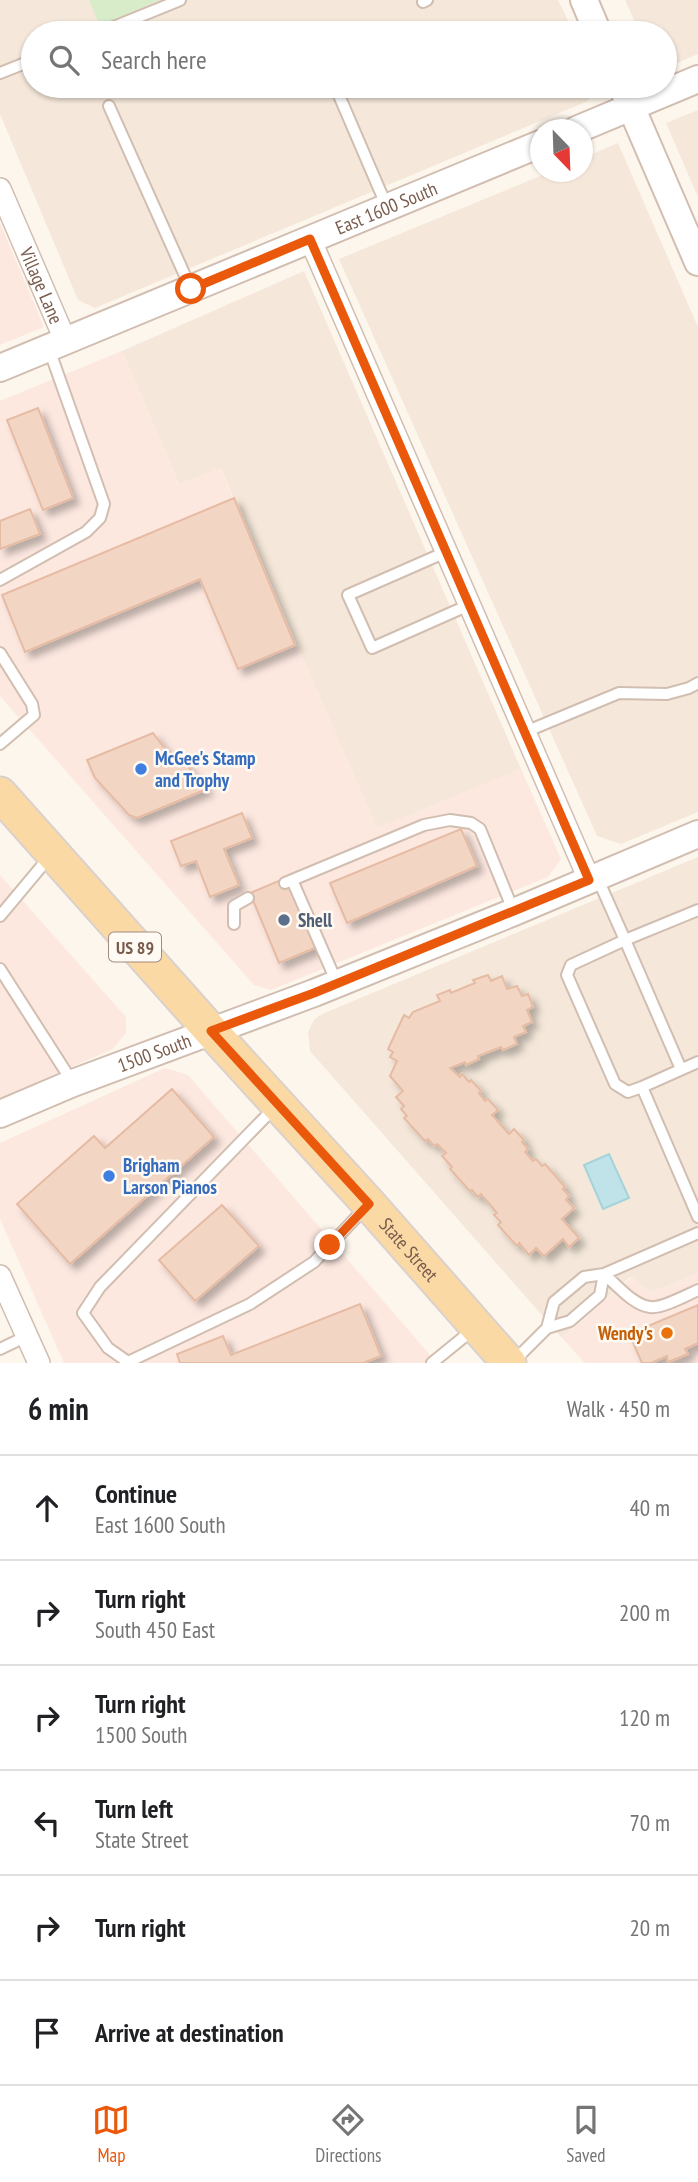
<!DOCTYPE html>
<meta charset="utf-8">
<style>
body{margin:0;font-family:"PT Sans Narrow",sans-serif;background:#f2f2f2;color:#202124}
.compass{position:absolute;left:530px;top:119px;width:63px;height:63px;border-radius:50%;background:#fff;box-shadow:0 2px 5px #0004;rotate:157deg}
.stop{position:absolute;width:21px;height:21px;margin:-16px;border:5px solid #ea580c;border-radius:50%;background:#fff}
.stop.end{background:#ea580c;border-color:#fff;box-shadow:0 2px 7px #0008}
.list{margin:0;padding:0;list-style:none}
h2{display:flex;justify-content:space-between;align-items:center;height:91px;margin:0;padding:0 28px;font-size:30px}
h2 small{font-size:23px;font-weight:400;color:#757577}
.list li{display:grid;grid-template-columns:46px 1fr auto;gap:21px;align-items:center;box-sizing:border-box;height:105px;padding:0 28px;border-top:2px solid #e0e0e0}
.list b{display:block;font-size:26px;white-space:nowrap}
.list p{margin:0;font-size:23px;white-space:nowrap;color:#757577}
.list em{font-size:23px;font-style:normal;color:#757577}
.icon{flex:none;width:38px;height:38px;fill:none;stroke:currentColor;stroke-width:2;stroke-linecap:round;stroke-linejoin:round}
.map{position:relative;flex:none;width:698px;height:1363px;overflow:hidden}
.search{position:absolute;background:#fff;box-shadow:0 2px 5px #0004;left:21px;right:21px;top:21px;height:77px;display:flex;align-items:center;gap:18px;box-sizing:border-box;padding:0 24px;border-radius:38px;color:#757577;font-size:26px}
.sheet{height:721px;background:#fff}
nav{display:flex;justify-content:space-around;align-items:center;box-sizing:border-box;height:98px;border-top:2px solid #e0e0e0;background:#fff;font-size:19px;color:#757577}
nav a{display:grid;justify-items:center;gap:4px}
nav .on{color:#ea580c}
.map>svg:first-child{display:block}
.residential{fill:#f5e8da}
.commercial{fill:#fde8e0}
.green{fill:#d8ecc9}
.water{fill:#bfe3e8;stroke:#a5d3da;stroke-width:2}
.building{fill:#f3d5c3;stroke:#e6bba3;stroke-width:2;filter:url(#shadow)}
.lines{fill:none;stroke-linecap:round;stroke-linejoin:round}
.service-casing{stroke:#d1beb0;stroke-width:14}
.minor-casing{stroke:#d1beb0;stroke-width:24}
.tertiary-casing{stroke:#d1beb0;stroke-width:30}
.primary-casing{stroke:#dad1cd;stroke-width:37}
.service{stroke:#fff;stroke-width:10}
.minor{stroke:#fff;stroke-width:21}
.tertiary{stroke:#fff;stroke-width:26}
.primary{stroke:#fbd9a5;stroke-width:33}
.route{stroke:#ea580c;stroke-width:9}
.shop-dot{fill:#3f7fe0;stroke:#fffaf3;stroke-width:2.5}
.service-dot{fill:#5c6f8a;stroke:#fffaf3;stroke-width:2.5}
.food-dot{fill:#e8710a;stroke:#fffaf3;stroke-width:2.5}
.labels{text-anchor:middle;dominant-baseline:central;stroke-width:5;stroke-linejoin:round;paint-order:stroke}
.shield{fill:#fffaf3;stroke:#a28b7f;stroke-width:2}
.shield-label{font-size:18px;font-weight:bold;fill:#7a5c4d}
.street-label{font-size:19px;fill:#7a5c4d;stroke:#fffaf3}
.shop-label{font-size:19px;font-weight:bold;fill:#366cbe;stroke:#fffaf3;text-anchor:start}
.service-label{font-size:19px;font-weight:bold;fill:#4e5e75;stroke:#fffaf3;text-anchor:start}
.food-label{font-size:19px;font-weight:bold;fill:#c56008;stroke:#fffaf3;text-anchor:end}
</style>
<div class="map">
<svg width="698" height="1363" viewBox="0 0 698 1363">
<defs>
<filter id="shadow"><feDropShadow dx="6" dy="6" stdDeviation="3.5" flood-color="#0004"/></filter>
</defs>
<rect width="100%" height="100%" fill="#fdf6ec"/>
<!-- residential -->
<path class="residential" d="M 0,0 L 558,0 L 574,33 L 33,33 L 33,86 L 596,86 L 588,101 L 95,308 L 78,300 L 0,114 Z
M 625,0 L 698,0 L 698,54 L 665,68 L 665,33 L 640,33 Z
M 698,110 L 698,197 L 666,123 Z
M 618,143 L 698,327 L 698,812 L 621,844 L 597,836 L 339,259 L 550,172 L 582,172 L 583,158 Z
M 304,271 L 521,769 L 377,829 L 221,469 L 179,484 L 122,351 Z
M 698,857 L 698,1273 L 653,1292 L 639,1284 L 634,1276 L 629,1278 L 562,1338 L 310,1051 L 308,1032 L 314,1020 L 322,1014 Z"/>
<!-- commercial -->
<path class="commercial" d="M 0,223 L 44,327 L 0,345 Z
M 122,351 L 179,484 L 220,468 L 377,828 L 521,769 L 561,859 L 548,877 L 271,990 L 254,985 L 0,696 L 0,401 Z
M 0,875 L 126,1017 L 126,1033 L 113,1049 L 0,1098 Z
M 165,1068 L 188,1075 L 437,1363 L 64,1363 L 0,1219 L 0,1143 Z
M 698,1273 L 698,1363 L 585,1363 L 562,1338 L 634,1275 L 639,1284 L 653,1292 Z"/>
<!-- green -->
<path class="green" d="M 89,0 L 160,0 L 100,26 Z"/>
<!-- water -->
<path class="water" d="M 609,1154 L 629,1198 L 603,1209 L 584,1165 Z"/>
<!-- building -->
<path class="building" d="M 38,408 L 73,498 L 43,510 L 7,420 Z
M 234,498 L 295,645 L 238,669 L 200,579 L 25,652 L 2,595 Z
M 30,509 L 40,534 L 0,549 L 0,521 Z
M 153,733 L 166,750 L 181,758 L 207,789 L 137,818 L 129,815 L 95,778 L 87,760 Z
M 242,813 L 252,838 L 224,849 L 239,885 L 210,897 L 196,861 L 181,866 L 171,841 Z
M 461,829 L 477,866 L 347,923 L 330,883 Z
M 288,877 L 317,947 L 279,963 L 250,893 Z
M 488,975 L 491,981 L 502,976 L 507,989 L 517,986 L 522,996 L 528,994 L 533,1007 L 527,1010 L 532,1022 L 523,1026 L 526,1032 L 514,1037 L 517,1044 L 503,1050 L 501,1047 L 478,1056 L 479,1059 L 466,1065 L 465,1062 L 450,1068 L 460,1077 L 462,1074 L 469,1082 L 471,1080 L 481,1091 L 479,1093 L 485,1101 L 488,1099 L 498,1110 L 492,1115 L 509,1134 L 514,1129 L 524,1140 L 522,1142 L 528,1149 L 525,1152 L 533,1161 L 536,1159 L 542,1166 L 545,1164 L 565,1187 L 563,1189 L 569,1196 L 566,1200 L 574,1208 L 562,1219 L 579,1238 L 569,1247 L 563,1239 L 544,1256 L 536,1248 L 529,1255 L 519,1243 L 517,1246 L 498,1225 L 501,1222 L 494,1215 L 497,1213 L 481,1194 L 478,1197 L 472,1190 L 470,1191 L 450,1169 L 452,1167 L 442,1156 L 446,1153 L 437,1144 L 434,1146 L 428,1139 L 425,1141 L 404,1118 L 407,1116 L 401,1109 L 404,1106 L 396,1097 L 403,1091 L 390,1076 L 397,1061 L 390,1057 L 393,1052 L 388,1049 L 404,1015 L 409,1018 L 413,1012 L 440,1001 L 437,995 L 450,990 L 451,993 L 475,983 L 473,980 Z
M 172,1089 L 214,1137 L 70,1264 L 17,1204 L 94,1136 L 105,1148 Z
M 222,1205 L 259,1246 L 195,1301 L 159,1260 Z
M 360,1304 L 381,1356 L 363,1363 L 180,1363 L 177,1354 L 223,1336 L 231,1355 Z
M 698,1305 L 698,1343 L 685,1349 L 688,1354 L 668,1362 L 667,1356 L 651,1363 L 642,1363 L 631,1338 L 638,1335 L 636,1331 Z"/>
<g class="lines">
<!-- service casing -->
<g class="service-casing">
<path id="service" d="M 423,2 L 427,0
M 99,33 L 180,0
M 0,73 L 33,60
M 335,86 L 387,207
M 109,106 L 191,289
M 446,552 L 348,595 L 372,648 L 469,605
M 0,580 L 86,532 L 100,518 L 104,504 L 49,349
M 0,653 L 32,704 L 34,715 L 0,744
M 525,732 L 619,693 L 667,694 L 689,688 L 698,683
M 597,877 L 625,940 L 698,910
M 292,880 L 337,983
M 285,883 L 424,825 L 450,820 L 471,823 L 480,829 L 514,912
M 0,916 L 51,855
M 234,924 L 234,906 L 248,898
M 0,969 L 73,1083
M 698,1062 L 642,1087 L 698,1217
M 642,1087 L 628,1092 L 615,1084 L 567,975 L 571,965 L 625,940 L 681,1069
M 275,1107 L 100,1287 L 83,1313 L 108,1348 L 128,1362 L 250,1304 L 314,1262 L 367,1206
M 604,1274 C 617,1285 633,1305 650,1307 C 661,1309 687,1295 698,1290
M 547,1328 L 554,1302 L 584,1277 L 604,1274 L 698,1233
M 0,1349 L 27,1336
M 432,1363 L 475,1328
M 512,1363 L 547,1328 L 570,1321 L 600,1295 L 604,1274"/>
</g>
<!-- minor casing -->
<g class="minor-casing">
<g id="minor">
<path id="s1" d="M 0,189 L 66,342"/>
<path d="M 310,239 L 589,879"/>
<path d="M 0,1276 L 39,1363"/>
</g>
</g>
<!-- tertiary casing -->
<g class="tertiary-casing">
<g id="tertiary">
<path d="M 584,0 L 598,33"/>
<path d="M 622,86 L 698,262"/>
<path d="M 576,130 L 698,79"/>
<path id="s2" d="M 0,368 L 540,144"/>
<path id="s3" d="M 0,1114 L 73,1083 L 314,993 L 514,912 L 698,834"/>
</g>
</g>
<!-- primary casing -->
<g class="primary-casing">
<g id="primary">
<path id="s4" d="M 0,794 L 211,1031 L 369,1204 L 509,1363"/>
</g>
</g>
<!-- service -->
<use href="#service" class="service"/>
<!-- minor -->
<use href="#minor" class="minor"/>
<!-- tertiary -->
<use href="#tertiary" class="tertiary"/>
<!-- primary -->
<use href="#primary" class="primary"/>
</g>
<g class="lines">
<!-- route -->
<path class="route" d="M 191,289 L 310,239 L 589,880 L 314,993 L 211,1031 L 369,1204 L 330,1245"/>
</g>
<!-- markers -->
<g class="shop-dot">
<circle cx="141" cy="769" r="7"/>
<circle cx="109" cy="1176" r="7"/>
</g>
<circle class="service-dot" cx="284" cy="920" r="7"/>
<circle class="food-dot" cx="667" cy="1333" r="7"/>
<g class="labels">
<!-- shield labels -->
<rect class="shield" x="109" y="932.5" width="52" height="29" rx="5"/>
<g class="shield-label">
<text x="135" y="947">US 89</text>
</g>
<!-- street labels -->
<g class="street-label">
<text stroke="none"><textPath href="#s2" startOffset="418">East 1600 South</textPath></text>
<text stroke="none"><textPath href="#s1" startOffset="105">Village Lane</textPath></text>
<text stroke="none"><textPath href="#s3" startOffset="166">1500 South</textPath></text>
<text stroke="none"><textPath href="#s4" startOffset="612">State Street</textPath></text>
</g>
<!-- shop labels -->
<g class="shop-label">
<text x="155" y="758">McGee's Stamp<tspan x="155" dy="22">and Trophy</tspan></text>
<text x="123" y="1165">Brigham<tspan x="123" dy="22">Larson Pianos</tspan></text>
</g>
<!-- service labels -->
<g class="service-label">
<text x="298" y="920">Shell</text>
</g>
<!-- food labels -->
<g class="food-label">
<text x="653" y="1333">Wendy's</text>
</g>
</g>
</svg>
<svg class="compass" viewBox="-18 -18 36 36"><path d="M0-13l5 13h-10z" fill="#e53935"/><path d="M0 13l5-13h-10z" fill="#757577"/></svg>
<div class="stop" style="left:191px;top:289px"></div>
<div class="stop end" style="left:330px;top:1245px"></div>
<div class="search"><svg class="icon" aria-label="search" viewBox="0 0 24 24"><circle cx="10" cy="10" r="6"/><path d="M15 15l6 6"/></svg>Search here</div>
</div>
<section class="sheet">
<h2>6 min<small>Walk · 450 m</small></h2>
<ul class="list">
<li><svg class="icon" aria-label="ahead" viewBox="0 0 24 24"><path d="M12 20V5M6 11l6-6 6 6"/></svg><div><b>Continue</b><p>East 1600 South</p></div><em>40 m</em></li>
<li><svg class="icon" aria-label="right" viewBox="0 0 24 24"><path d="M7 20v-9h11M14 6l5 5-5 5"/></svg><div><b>Turn right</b><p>South 450 East</p></div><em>200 m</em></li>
<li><svg class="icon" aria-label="right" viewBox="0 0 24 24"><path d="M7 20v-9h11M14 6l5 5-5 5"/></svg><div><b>Turn right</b><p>1500 South</p></div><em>120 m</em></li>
<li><svg class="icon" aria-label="left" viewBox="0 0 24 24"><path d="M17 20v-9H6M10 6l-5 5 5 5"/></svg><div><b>Turn left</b><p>State Street</p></div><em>70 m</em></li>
<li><svg class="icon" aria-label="right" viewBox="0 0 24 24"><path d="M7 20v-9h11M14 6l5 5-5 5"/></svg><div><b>Turn right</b></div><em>20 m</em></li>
<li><svg class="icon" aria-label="arrive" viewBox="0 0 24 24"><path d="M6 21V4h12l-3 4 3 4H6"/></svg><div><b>Arrive at destination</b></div></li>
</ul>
</section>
<nav>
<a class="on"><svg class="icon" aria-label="map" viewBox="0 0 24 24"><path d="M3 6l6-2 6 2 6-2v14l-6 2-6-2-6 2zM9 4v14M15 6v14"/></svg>Map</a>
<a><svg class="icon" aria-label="directions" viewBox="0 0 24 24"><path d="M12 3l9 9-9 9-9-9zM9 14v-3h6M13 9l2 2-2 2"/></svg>Directions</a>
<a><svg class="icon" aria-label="saved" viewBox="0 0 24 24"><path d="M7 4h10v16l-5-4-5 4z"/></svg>Saved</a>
</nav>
